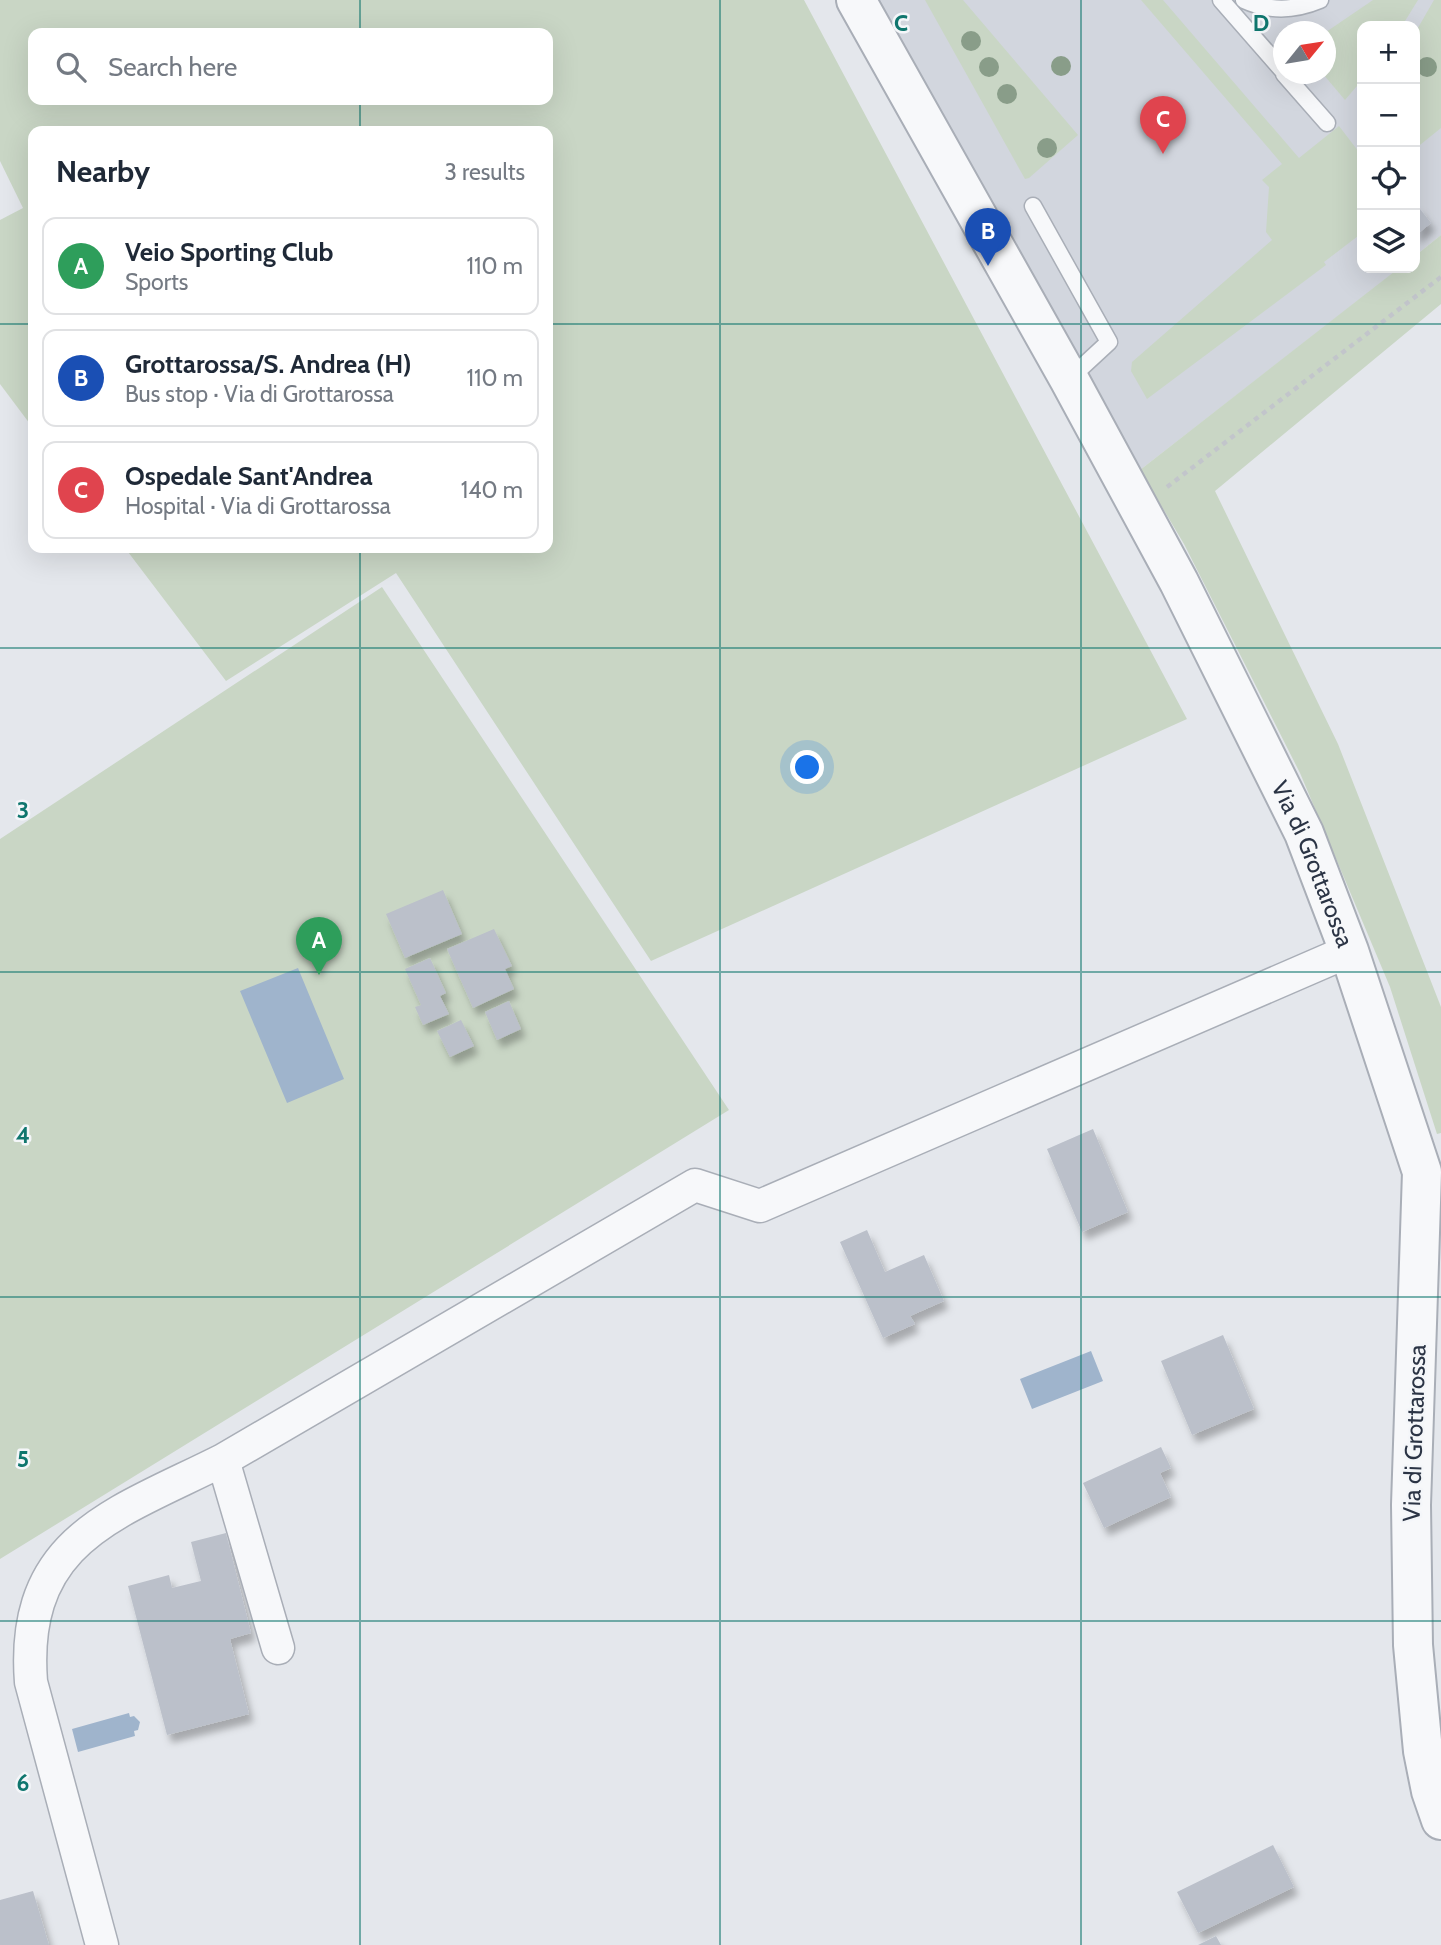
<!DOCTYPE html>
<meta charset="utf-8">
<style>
body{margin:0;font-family:Cabin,sans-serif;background:#f2f2f3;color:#1f2937}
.controls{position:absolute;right:21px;top:21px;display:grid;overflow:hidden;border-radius:14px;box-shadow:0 7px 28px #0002}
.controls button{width:63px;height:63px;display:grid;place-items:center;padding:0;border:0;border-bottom:2px solid #e0e1e3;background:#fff;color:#1f2937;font:35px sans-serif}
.compass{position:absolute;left:1273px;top:21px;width:63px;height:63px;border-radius:50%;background:#fff;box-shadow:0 7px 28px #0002;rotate:60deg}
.you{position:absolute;left:808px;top:768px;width:24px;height:24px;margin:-18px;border:5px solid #fff;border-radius:50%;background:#1a73e8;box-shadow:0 0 0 10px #1a73e833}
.badge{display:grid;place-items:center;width:46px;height:46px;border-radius:50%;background:#7c3aed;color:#fff;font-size:23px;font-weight:700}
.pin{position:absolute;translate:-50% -58px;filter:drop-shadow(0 2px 4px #0008)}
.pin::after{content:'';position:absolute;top:37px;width:24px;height:21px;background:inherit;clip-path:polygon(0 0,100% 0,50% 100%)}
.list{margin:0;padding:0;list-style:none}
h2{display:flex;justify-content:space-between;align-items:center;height:91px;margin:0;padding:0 28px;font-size:30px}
h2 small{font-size:23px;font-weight:400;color:#747a83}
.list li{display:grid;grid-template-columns:46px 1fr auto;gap:21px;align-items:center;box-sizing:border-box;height:98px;margin:0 14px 14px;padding:0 14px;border:2px solid #e0e1e3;border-radius:14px}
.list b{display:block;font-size:26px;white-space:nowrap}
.list p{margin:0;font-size:23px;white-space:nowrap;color:#747a83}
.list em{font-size:23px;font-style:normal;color:#747a83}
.icon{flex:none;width:38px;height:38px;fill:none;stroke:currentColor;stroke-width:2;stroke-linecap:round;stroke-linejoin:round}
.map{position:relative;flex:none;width:1441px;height:1945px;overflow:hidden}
.search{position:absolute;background:#fff;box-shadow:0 7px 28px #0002;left:28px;top:28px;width:525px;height:77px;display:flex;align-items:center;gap:18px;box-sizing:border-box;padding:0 24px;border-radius:14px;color:#747a83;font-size:26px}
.panel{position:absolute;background:#fff;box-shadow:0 7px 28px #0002;left:28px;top:126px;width:525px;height:427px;border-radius:14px}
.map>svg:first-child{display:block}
.built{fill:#d2d6de;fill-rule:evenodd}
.green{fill:#c9d6c5;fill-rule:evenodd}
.water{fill:#9fb4cc}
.building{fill:#bbc0ca;filter:url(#shadow)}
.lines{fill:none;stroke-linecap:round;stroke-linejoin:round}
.service-casing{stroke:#a9aeb7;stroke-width:19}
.minor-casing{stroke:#a9aeb7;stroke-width:35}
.tertiary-casing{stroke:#a9aeb7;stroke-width:42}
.path{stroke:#c2c5cb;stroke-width:4.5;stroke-dasharray:5 5;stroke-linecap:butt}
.service{stroke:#f7f8fa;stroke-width:16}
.minor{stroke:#f7f8fa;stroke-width:32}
.tertiary{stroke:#f7f8fa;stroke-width:38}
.tree{fill:#899d89}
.grid{fill:none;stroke:#0f766e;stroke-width:2;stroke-opacity:0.55}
.labels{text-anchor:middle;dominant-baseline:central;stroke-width:5;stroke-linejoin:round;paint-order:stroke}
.street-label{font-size:24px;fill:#2b3445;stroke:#f4f6f9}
.grid-label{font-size:23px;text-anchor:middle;font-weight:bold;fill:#0f766e;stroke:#f4f6f9;stroke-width:5;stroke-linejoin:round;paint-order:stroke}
</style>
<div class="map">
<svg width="1441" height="1945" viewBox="0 0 1441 1945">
<defs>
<filter id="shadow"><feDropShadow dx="4.5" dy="8" stdDeviation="3.5" flood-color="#0004"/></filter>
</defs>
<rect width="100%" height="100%" fill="#e4e7ec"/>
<!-- built -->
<path class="built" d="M 878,0 L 1441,0 L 1441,235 L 1415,256 L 1415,26 L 1362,26 L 1362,268 L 1400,268 L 1140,470 ZM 1284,32 L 1326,32 L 1326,74 L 1284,74 Z"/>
<!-- green -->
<path class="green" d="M 0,0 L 804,0 L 1187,719 L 651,961 L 396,573 L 226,681 L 125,548 L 548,548 L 548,131 L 33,131 L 33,428 L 0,384 L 0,220 L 23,208 L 0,161 ZM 33,33 L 548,33 L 548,100 L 33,100 Z
M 925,0 L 963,0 L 1078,135 L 1029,178 L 1025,179 Z
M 1141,0 L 1163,0 L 1299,158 L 1339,126 L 1362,156 L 1362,233 L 1324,262 L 1326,265 L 1147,399 L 1131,371 L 1132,362 L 1272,240 L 1266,232 L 1269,187 L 1262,180 L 1282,164 Z
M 1373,0 L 1418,0 L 1402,26 L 1362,26 L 1362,80 L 1345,100 L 1323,74 L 1326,74 L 1326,32 Z
M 1434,0 L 1441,0 L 1441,128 L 1415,149 L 1415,33 Z
M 1441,235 L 1441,304 L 1215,491 L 1338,744 L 1441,1007 L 1441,1133 L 1437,1134 L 1390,987 L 1300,773 L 1184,544 L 1140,470 L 1399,268 L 1415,268 L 1415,256 Z
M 382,587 L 729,1110 L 0,1559 L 0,839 Z"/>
<!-- water -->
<path class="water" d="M 298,968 L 344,1079 L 287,1103 L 240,991 Z
M 1091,1351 L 1103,1381 L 1032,1409 L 1020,1379 Z
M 129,1713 L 130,1717 L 134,1716 L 140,1722 L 138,1730 L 134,1731 L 135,1736 L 78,1752 L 72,1729 Z"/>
<!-- building -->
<path class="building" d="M 1416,204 L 1431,223 L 1415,236 L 1415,205 Z
M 443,890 L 462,934 L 405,958 L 386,914 Z
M 494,929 L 512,966 L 505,969 L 514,989 L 473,1008 L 447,949 Z
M 430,958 L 446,993 L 440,996 L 449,1014 L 423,1025 L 415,1007 L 421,1005 L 405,969 Z
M 509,1001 L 521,1029 L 497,1040 L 485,1012 Z
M 461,1020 L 474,1046 L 450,1057 L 437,1031 Z
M 1093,1129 L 1128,1212 L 1082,1232 L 1047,1149 Z
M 867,1230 L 885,1272 L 924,1255 L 944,1301 L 910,1316 L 915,1324 L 883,1338 L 840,1242 Z
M 1223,1335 L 1254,1409 L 1192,1435 L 1161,1361 Z
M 1161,1447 L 1171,1468 L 1160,1473 L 1171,1497 L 1104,1528 L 1083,1483 Z
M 226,1533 L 251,1633 L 230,1639 L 249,1714 L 167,1735 L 128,1586 L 169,1575 L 172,1588 L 201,1581 L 191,1542 Z
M 1273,1845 L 1294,1887 L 1198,1933 L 1177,1892 Z
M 33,1891 L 49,1945 L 0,1945 L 0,1900 Z
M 1216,1936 L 1221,1945 L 1198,1945 Z"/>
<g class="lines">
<!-- service casing -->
<g class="service-casing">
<path id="service" d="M 1221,0 L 1284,72
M 1244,0 C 1270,12 1294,11 1320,0
M 1284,74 L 1327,123
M 1033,206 L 1109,342 L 1069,379"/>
</g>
<!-- minor casing -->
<g class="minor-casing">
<path id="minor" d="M 278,1648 L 223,1460 L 695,1185 L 760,1206 L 1349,951
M 102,1945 L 31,1682 C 20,1538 116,1514 223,1460"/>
</g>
<!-- tertiary casing -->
<g class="tertiary-casing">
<g id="tertiary">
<path id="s1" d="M 856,0 L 1069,379 L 1179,582 L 1304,833 L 1349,951 L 1422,1172 L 1411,1505 L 1413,1645 L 1423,1751 L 1431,1791 L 1441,1820"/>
</g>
</g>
<!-- path -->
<path class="path" d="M 1167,487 L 1441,277"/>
<!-- service -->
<use href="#service" class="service"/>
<!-- minor -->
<use href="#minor" class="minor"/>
<!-- tertiary -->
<use href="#tertiary" class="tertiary"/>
</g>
<!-- trees -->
<g class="tree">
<circle cx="971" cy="41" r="10"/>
<circle cx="1061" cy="66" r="10"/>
<circle cx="989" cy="67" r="10"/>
<circle cx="1427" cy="67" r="10"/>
<circle cx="1007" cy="94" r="10"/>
<circle cx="1047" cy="148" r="10"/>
</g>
<!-- grid -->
<path class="grid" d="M 360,0 L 360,33M 720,0 L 720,1945M 1081,0 L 1081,1945M 360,100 L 360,131M 0,324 L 33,324M 548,324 L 1441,324M 360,548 L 360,1945M 0,648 L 1441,648M 0,972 L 1441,972M 0,1297 L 1441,1297M 0,1621 L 1441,1621"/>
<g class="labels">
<!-- street labels -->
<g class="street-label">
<text stroke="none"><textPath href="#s1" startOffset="978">Via di Grottarossa</textPath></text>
<text transform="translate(1414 1433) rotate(-88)">Via di Grottarossa</text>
</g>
</g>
<g class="grid-label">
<text x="901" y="31">C</text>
<text x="1261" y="31">D</text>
<text x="23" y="818">3</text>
<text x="23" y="1143">4</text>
<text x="23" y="1467">5</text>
<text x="23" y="1791">6</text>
</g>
</svg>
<div class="controls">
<button>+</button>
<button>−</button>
<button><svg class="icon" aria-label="locate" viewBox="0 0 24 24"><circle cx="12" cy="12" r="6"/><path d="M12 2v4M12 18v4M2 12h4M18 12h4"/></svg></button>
<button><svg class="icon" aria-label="layers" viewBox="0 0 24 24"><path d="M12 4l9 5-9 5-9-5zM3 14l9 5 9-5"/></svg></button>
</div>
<svg class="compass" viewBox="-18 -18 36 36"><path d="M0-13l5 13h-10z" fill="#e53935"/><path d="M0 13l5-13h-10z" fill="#747a83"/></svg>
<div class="you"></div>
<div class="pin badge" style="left:319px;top:975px;background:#2e9e5b">A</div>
<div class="pin badge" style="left:988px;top:266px;background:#1a4fb4">B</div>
<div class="pin badge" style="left:1163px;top:154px;background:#e0444e">C</div>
<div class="search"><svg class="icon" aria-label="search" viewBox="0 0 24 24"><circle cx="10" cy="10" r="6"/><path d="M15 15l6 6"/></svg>Search here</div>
<section class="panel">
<h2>Nearby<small>3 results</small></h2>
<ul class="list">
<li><span class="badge" style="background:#2e9e5b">A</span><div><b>Veio Sporting Club</b><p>Sports</p></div><em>110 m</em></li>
<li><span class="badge" style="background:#1a4fb4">B</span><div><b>Grottarossa/S. Andrea (H)</b><p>Bus stop · Via di Grottarossa</p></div><em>110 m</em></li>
<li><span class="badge" style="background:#e0444e">C</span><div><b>Ospedale Sant'Andrea</b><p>Hospital · Via di Grottarossa</p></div><em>140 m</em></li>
</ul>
</section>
</div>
